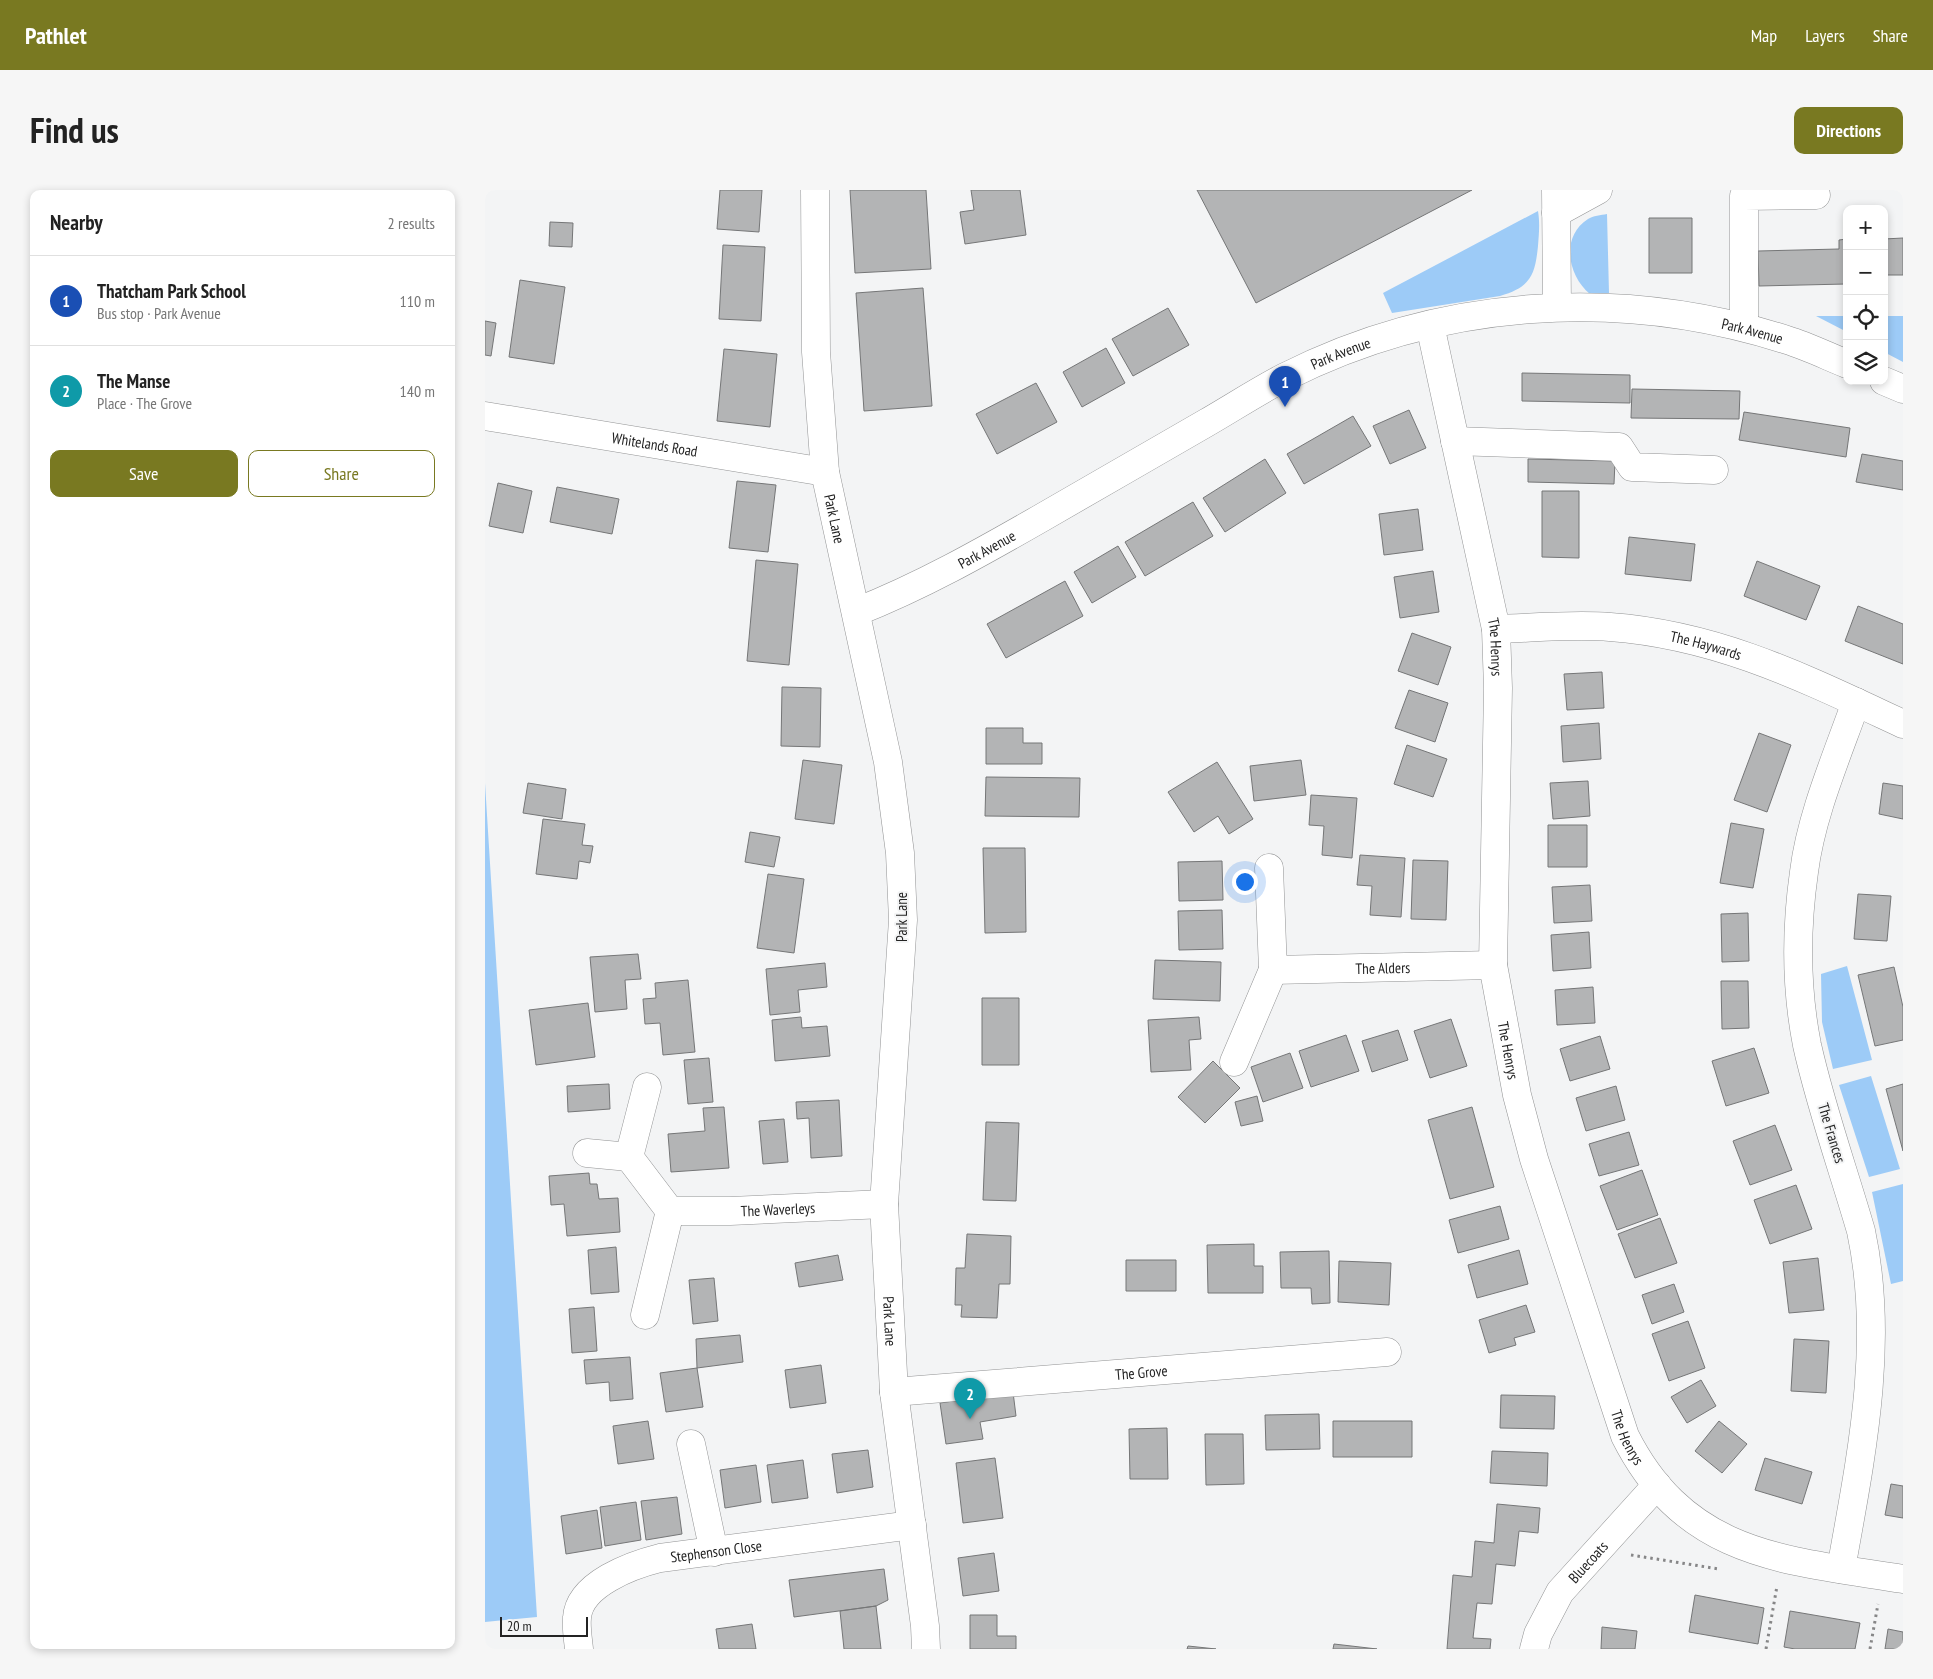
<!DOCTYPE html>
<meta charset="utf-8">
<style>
body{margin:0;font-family:"PT Sans Narrow",sans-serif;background:#f6f6f6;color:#222}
.controls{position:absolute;right:15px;top:15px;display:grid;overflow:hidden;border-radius:10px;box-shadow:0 2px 8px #0003}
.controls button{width:45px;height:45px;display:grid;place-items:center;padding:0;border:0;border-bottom:1px solid #e0e0e0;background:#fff;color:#222;font:25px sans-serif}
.scale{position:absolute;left:15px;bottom:12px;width:88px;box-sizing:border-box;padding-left:5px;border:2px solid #232323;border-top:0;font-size:14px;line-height:18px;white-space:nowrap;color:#232323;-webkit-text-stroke:4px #f3f4f5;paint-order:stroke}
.you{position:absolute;left:759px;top:691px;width:18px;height:18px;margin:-12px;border:4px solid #fff;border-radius:50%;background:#1a73e8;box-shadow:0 0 0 8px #1a73e833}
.badge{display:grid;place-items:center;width:32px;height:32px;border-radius:50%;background:#797921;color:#fff;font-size:16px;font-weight:700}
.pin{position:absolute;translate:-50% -41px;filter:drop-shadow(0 1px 2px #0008)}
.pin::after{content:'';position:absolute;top:26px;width:18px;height:15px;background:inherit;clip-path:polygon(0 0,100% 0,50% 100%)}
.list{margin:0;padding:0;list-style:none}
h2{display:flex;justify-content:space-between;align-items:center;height:65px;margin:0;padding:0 20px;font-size:21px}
h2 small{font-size:16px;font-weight:400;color:#767676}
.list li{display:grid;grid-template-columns:32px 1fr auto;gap:15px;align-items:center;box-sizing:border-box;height:90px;padding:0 20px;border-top:1px solid #e0e0e0}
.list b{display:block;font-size:19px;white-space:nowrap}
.list p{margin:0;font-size:16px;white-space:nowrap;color:#767676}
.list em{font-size:16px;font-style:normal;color:#767676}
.actions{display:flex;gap:10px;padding:15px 20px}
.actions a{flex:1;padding:11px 0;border:1px solid #797921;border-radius:10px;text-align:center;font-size:18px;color:#797921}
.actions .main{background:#797921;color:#fff}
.icon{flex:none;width:28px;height:28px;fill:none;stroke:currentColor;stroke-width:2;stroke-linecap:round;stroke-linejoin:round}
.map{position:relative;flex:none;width:1418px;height:1459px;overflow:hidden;border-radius:10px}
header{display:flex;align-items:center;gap:30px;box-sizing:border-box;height:70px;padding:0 25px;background:#797921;color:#fff}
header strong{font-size:24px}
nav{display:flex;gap:28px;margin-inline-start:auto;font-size:18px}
.intro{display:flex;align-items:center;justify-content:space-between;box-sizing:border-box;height:120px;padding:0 30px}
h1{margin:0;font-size:35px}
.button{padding:12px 22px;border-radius:10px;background:#797921;color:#fff;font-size:18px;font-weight:700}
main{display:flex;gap:30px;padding:0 30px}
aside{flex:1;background:#fff;border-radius:10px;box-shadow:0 2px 8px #0003}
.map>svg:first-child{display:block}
.green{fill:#9dcbf7}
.building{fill:#b3b4b5;stroke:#757677}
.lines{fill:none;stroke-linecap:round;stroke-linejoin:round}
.minor-casing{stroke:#929394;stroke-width:29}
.path{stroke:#868687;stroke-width:3;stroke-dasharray:2.5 4;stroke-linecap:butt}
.minor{stroke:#fff;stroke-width:28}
.labels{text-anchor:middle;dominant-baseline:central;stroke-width:4;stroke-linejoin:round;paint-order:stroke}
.street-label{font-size:15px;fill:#232323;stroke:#f3f4f5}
</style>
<header>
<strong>Pathlet</strong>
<nav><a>Map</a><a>Layers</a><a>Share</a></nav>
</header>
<div class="intro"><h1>Find us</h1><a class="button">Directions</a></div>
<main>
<aside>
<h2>Nearby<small>2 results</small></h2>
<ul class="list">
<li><span class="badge" style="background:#1a4fb4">1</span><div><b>Thatcham Park School</b><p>Bus stop · Park Avenue</p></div><em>110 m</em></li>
<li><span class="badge" style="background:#0f9aa8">2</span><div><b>The Manse</b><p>Place · The Grove</p></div><em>140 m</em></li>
</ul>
<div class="actions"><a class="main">Save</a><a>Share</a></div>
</aside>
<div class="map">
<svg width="1418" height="1459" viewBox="0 0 1418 1459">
<rect width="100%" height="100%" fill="#f3f4f5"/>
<!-- green -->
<path class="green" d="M 1053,21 C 1055,33 1054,43 1053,56 C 1050,85 1046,97 1015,106 L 907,123 L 898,103 Z
M 1122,24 L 1124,103 L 1105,104 C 1083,86 1075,47 1103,29 C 1108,26 1116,25 1122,24 Z
M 1331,126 L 1362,126 L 1362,142 Z
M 1399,126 L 1418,126 L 1418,172 L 1399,162 Z
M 0,593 L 52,1427 L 0,1432 Z
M 1362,776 L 1387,870 L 1348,879 L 1337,832 L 1336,784 Z
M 1386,886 L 1415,979 L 1384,987 L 1354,895 Z
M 1418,994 L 1418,1091 L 1406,1094 L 1387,1002 Z"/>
<!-- building -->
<path class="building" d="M 235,0 L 277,0 L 274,42 L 232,39 Z
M 365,0 L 441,0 L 446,79 L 370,83 Z
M 486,0 L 535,0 L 541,45 L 480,54 L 475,22 L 489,20 Z
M 712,0 L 987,0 L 771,113 Z
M 1164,28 L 1207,28 L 1207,83 L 1164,83 Z
M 65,32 L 88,33 L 87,57 L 64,56 Z
M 1418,48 L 1418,85 L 1399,85 L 1399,49 Z
M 1362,49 L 1361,94 L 1274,96 L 1273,61 L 1354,59 L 1354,50 Z
M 238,55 L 280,57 L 276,131 L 234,129 Z
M 35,90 L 80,97 L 69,174 L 24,167 Z
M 438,98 L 447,216 L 379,221 L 371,103 Z
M 683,118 L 704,155 L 648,186 L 627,149 Z
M 0,131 L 11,133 L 6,166 L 0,165 Z
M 621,158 L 640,193 L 597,217 L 578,182 Z
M 239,159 L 292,164 L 285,237 L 232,231 Z
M 1037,183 L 1145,185 L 1145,213 L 1037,211 Z
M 551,193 L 572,232 L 512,264 L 491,224 Z
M 1147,199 L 1255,201 L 1254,229 L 1146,228 Z
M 924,220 L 941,258 L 905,274 L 888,236 Z
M 1259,222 L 1365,238 L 1361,267 L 1254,250 Z
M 868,226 L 886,256 L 819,294 L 802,264 Z
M 1377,264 L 1418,271 L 1418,300 L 1371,292 Z
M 780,269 L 801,303 L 740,342 L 718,308 Z
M 1043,269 L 1130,271 L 1129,294 L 1043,292 Z
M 252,291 L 291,295 L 283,362 L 244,358 Z
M 13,293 L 47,301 L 38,343 L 4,336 Z
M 72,297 L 134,309 L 127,344 L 65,332 Z
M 1057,301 L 1094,301 L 1094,368 L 1057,367 Z
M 708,312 L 728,346 L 660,386 L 640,352 Z
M 933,319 L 938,360 L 899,365 L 894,324 Z
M 1144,347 L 1210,354 L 1206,391 L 1140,384 Z
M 633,356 L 651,387 L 607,413 L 589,382 Z
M 271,370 L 313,374 L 304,475 L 262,471 Z
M 1272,371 L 1335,396 L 1321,430 L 1259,406 Z
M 948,381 L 954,422 L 915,428 L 909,387 Z
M 580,391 L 598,426 L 521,468 L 502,434 Z
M 1373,416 L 1418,434 L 1418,474 L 1360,451 Z
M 927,443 L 966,457 L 953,495 L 913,481 Z
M 1117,482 L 1119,518 L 1082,520 L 1079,484 Z
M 297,497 L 336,498 L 335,557 L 296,556 Z
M 924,500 L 963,513 L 950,552 L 910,538 Z
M 1114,533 L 1116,569 L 1078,572 L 1076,536 Z
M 501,538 L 538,538 L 538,553 L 557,553 L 557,574 L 501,574 Z
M 1274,543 L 1306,555 L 1282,622 L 1249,610 Z
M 922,555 L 962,569 L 948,607 L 909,594 Z
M 318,570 L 357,575 L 349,634 L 310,629 Z
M 816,570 L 821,605 L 769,611 L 765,576 Z
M 732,572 L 768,629 L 744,644 L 733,626 L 709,642 L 683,602 Z
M 501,587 L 595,588 L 594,627 L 500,626 Z
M 1103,591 L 1105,626 L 1068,629 L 1065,593 Z
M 43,593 L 81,599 L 77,629 L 38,623 Z
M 1398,593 L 1418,596 L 1418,629 L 1394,624 Z
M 826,605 L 872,608 L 867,668 L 837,665 L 839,636 L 824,635 Z
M 58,629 L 100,634 L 97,655 L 108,656 L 105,673 L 94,671 L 92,689 L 51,684 Z
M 1246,633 L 1279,639 L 1268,698 L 1235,693 Z
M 1063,635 L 1102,635 L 1102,677 L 1063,677 Z
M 265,642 L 295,647 L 289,677 L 260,672 Z
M 498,658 L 540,658 L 541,742 L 500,743 Z
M 875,665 L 920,668 L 916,727 L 885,725 L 887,696 L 872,695 Z
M 928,670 L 963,671 L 961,730 L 926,729 Z
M 737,671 L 738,710 L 694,711 L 693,672 Z
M 283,684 L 319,689 L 309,763 L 272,758 Z
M 1105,695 L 1107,731 L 1069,733 L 1067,697 Z
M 1373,704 L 1406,706 L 1402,751 L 1369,749 Z
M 737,720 L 738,759 L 694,760 L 693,721 Z
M 1263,723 L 1264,771 L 1237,772 L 1236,724 Z
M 1104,742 L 1106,778 L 1068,781 L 1066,745 Z
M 153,764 L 156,789 L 140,790 L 142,819 L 110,822 L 105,767 Z
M 670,770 L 736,772 L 735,811 L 668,809 Z
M 340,773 L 342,797 L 313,800 L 315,822 L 285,825 L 281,779 Z
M 1409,777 L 1418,817 L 1418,850 L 1390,856 L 1373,785 Z
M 203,790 L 210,862 L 178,865 L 175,833 L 160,834 L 158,809 L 171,808 L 170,793 Z
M 1236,791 L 1263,791 L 1264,838 L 1237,839 Z
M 1108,797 L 1110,833 L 1072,835 L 1070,800 Z
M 497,808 L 534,808 L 534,875 L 497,875 Z
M 103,813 L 110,867 L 51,875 L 44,820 Z
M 316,827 L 317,838 L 342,836 L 345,866 L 290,871 L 287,830 Z
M 714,827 L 716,849 L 704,850 L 706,880 L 666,882 L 663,830 Z
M 966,829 L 982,876 L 945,888 L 929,841 Z
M 913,840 L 923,870 L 887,882 L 877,851 Z
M 861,845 L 874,881 L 826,897 L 814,861 Z
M 1115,846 L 1125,879 L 1085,891 L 1075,859 Z
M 1269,858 L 1284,903 L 1241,916 L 1227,871 Z
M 805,863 L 818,898 L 778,912 L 766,877 Z
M 224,868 L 228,912 L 203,914 L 199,870 Z
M 728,871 L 755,898 L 720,933 L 693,907 Z
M 124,894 L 125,919 L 83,922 L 82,896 Z
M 1418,894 L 1418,961 L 1401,899 Z
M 1131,896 L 1140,930 L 1101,941 L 1091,908 Z
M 772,906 L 778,931 L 756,936 L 750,912 Z
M 354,910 L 357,966 L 326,968 L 324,928 L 312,929 L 311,912 Z
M 239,917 L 244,978 L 186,982 L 183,944 L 220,941 L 218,918 Z
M 987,917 L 1009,997 L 965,1009 L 943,930 Z
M 299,929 L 303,972 L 278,974 L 274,931 Z
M 501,932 L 534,933 L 531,1011 L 498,1010 Z
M 1290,935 L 1307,980 L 1265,995 L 1248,951 Z
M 1144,942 L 1154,975 L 1114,986 L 1104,954 Z
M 1157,980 L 1173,1025 L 1132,1040 L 1115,996 Z
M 104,983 L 105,994 L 112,994 L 114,1009 L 133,1008 L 135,1042 L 82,1046 L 79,1014 L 66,1015 L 64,986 Z
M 1311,995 L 1327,1039 L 1285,1054 L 1269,1010 Z
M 1015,1016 L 1024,1049 L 973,1063 L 964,1030 Z
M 1175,1028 L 1192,1073 L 1150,1088 L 1133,1044 Z
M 482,1044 L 526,1046 L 525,1094 L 514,1094 L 512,1128 L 476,1127 L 477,1115 L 470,1115 L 471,1078 L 480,1078 Z
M 769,1054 L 769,1076 L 778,1076 L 778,1103 L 723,1103 L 722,1055 Z
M 131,1057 L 134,1102 L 106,1104 L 103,1060 Z
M 1034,1060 L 1043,1094 L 992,1108 L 983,1075 Z
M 844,1061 L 845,1113 L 827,1114 L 826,1098 L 796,1098 L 795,1062 Z
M 353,1065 L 358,1090 L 314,1097 L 310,1073 Z
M 1333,1068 L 1339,1120 L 1304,1123 L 1298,1072 Z
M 641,1070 L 691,1070 L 691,1101 L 641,1101 Z
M 854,1071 L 906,1073 L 904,1115 L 853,1112 Z
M 229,1088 L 233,1131 L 208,1134 L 204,1090 Z
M 1189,1094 L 1199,1122 L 1167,1134 L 1157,1105 Z
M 1041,1115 L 1050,1142 L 1029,1148 L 1031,1155 L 1004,1163 L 994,1130 Z
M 109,1117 L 112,1161 L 87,1163 L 84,1119 Z
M 1203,1131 L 1220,1178 L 1184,1191 L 1167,1144 Z
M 255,1145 L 258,1172 L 212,1178 L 211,1149 Z
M 1309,1149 L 1344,1151 L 1341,1203 L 1306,1201 Z
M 145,1167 L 148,1209 L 125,1211 L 124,1192 L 101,1194 L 99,1170 Z
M 336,1175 L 341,1213 L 305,1218 L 300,1180 Z
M 212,1178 L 218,1217 L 181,1222 L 175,1183 Z
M 1216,1190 L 1231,1216 L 1202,1233 L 1186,1207 Z
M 528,1202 L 531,1226 L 495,1232 L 498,1249 L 461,1254 L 455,1213 Z
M 1016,1205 L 1070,1206 L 1069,1239 L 1015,1238 Z
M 834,1224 L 835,1259 L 781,1260 L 780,1225 Z
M 163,1231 L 169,1269 L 133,1274 L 128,1236 Z
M 848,1231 L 927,1231 L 927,1267 L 848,1267 Z
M 1234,1231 L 1262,1254 L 1237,1283 L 1210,1261 Z
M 682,1238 L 683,1289 L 645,1289 L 644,1239 Z
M 720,1244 L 758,1244 L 759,1294 L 721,1295 Z
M 383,1260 L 388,1297 L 352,1303 L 347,1264 Z
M 1007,1261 L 1063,1263 L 1062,1296 L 1005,1293 Z
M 510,1268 L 518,1328 L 478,1333 L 471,1273 Z
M 1280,1268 L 1327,1282 L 1317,1314 L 1270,1300 Z
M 318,1270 L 323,1308 L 287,1313 L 282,1275 Z
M 271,1275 L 276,1312 L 240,1318 L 235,1280 Z
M 1406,1294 L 1418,1296 L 1418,1328 L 1400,1325 Z
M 192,1307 L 197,1344 L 161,1350 L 156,1311 Z
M 151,1312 L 156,1350 L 120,1356 L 115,1317 Z
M 1012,1314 L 1055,1318 L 1053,1343 L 1034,1341 L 1030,1376 L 1011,1374 L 1007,1414 L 992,1413 L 988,1448 L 1006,1449 L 1005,1459 L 962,1459 L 968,1385 L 987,1387 L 990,1351 L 1009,1353 Z
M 112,1320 L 117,1358 L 81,1364 L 76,1326 Z
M 509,1363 L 514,1401 L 478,1406 L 473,1368 Z
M 399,1379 L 403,1410 L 391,1416 L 309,1427 L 304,1390 Z
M 1210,1405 L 1279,1418 L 1273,1454 L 1204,1442 Z
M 391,1416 L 396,1459 L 359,1459 L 355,1421 Z
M 1305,1421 L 1375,1433 L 1370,1459 L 1310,1459 L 1299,1457 Z
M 485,1425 L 512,1425 L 512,1446 L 531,1446 L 531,1459 L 485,1459 Z
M 267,1434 L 271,1459 L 234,1459 L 231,1439 Z
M 1117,1437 L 1152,1441 L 1150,1459 L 1116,1459 Z
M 1403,1439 L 1418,1442 L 1418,1459 L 1400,1459 Z
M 849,1454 L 892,1459 L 848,1459 Z
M 703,1456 L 731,1459 L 702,1459 Z"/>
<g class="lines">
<!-- minor casing -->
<g class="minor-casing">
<g id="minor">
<path id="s1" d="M 330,0 L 331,162 L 340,282 L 403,572 L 415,663 L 418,730 L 399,1014 L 409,1202 L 440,1436 L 441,1459"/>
<path d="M 1071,0 L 1072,116"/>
<path d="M 1071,23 L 1113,0"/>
<path id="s2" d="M 945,135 L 1011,439 L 1013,498 L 1008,775 L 1032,905 L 1049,969 L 1140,1246 C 1201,1367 1300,1370 1418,1389"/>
<path d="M 1259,137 L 1259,6 L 1331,5"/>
<path d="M 1399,191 L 1418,199"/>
<path id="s3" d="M 0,226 L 340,282"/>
<path d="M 970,251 L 1134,257 L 1147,277 L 1229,280"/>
<path id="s4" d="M 371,422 C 437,396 497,362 558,327 C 612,296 667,264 721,233 C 747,218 773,201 800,187 C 956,108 1136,97 1302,150 C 1322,156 1342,166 1362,174"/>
<path id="s5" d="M 1011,439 C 1049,438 1088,434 1125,437 C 1234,445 1321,489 1418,534"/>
<path id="s6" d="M 784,678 L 788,780 L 1008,775"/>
<path d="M 749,872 L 788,780"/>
<path id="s7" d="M 162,897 L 144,967 L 185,1021 L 245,1021 L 399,1014"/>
<path d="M 102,963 L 144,967"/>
<path d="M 160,1125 L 185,1021"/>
<path id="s8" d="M 409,1202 L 902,1162"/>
<path d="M 206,1254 L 229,1362"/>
<path d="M 1356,1379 C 1376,1267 1400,1154 1376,1041 C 1358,979 1336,918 1322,855 C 1311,799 1311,738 1319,682 C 1326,625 1352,566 1371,512"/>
<path id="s9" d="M 94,1459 C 93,1449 91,1438 92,1428 C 94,1394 147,1375 175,1368 L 427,1335"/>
<path id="s10" d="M 1049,1459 L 1053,1444 L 1075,1402 L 1172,1295"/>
</g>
</g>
<!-- path -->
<path class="path" d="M 1146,1365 L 1234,1379
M 1281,1459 L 1292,1396
M 1385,1459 L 1393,1414"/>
<!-- minor -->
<use href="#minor" class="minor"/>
</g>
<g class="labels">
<!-- street labels -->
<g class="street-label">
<text stroke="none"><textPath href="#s4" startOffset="970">Park Avenue</textPath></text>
<text stroke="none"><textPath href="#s4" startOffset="550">Park Avenue</textPath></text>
<text stroke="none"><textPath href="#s3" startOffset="172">Whitelands Road</textPath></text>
<text stroke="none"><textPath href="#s1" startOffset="330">Park Lane</textPath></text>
<text stroke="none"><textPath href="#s4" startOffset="145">Park Avenue</textPath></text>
<text stroke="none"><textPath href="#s5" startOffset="212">The Haywards</textPath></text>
<text stroke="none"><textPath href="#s2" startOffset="329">The Henrys</textPath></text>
<text transform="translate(416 727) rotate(-90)">Park Lane</text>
<text stroke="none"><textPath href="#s6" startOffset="212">The Alders</textPath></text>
<text stroke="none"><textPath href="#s2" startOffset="734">The Henrys</textPath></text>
<text transform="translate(1347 943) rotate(73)">The Frances</text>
<text stroke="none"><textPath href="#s7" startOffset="248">The Waverleys</textPath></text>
<text stroke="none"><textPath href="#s1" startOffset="1140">Park Lane</textPath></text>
<text stroke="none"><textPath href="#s8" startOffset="248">The Grove</textPath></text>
<text stroke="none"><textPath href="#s2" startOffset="1139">The Henrys</textPath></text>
<text stroke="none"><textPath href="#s9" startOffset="196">Stephenson Close</textPath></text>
<text stroke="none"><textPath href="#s10" startOffset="104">Bluecoats</textPath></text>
</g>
</g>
</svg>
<div class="controls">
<button>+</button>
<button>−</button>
<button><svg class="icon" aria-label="locate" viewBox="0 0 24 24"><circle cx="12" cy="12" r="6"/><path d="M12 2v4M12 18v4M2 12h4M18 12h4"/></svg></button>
<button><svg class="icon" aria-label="layers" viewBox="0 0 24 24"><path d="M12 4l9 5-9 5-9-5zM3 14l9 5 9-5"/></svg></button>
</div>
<div class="scale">20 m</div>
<div class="you"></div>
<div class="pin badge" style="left:800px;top:217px;background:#1a4fb4">1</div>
<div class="pin badge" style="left:485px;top:1229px;background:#0f9aa8">2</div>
</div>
</main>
